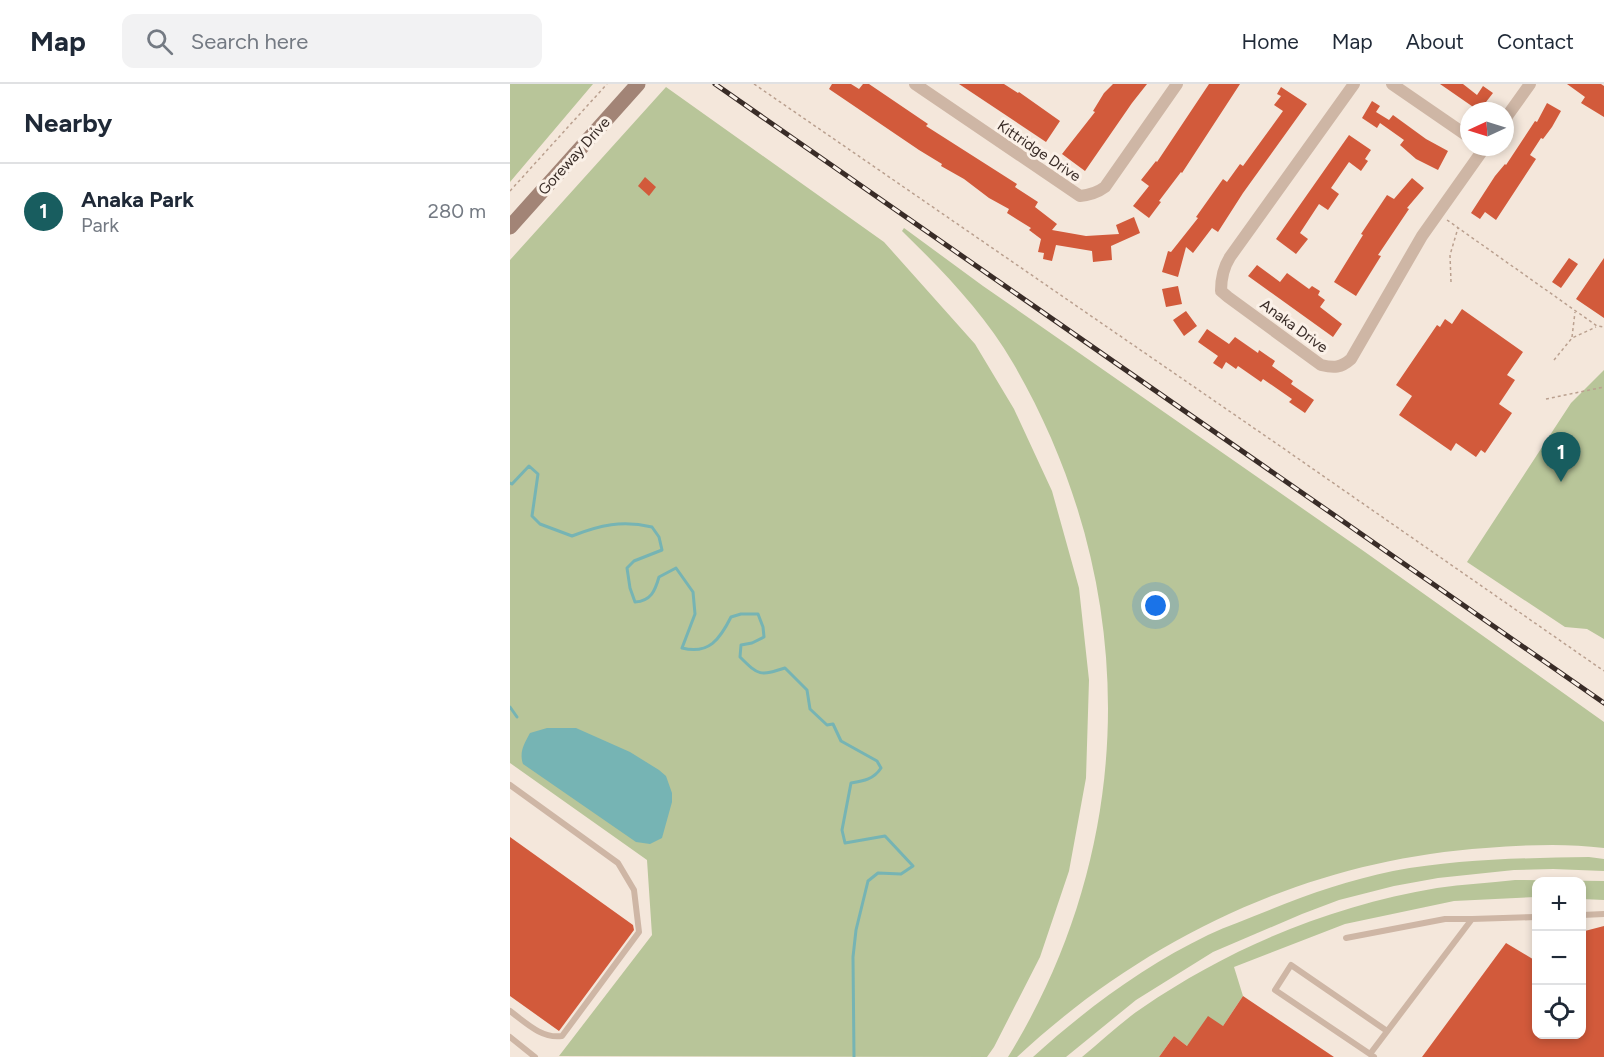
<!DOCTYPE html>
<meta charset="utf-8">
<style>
body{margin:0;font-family:Figtree,sans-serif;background:#f2f2f3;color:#1f2937}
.controls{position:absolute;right:18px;bottom:18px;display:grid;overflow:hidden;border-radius:12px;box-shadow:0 3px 9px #0003}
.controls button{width:54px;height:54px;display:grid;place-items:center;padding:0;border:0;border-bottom:2px solid #e0e1e3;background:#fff;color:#1f2937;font:30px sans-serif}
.compass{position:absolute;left:950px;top:18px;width:54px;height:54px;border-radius:50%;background:#fff;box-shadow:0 3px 9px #0003;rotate:266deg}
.you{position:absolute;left:646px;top:522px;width:21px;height:21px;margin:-15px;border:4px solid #fff;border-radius:50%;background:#1a73e8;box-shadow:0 0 0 9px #1a73e833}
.badge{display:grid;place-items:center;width:39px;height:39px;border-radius:50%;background:#185d5f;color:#fff;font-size:20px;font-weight:700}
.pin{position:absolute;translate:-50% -50px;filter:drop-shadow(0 2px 3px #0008)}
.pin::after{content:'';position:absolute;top:32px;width:21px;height:18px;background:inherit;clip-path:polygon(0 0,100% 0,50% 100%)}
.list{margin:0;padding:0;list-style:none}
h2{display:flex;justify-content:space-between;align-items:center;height:78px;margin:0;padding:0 24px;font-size:26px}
h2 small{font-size:20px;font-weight:400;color:#747a83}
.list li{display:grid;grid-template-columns:39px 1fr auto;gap:18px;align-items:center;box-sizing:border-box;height:96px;padding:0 24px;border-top:2px solid #e0e1e3}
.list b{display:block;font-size:22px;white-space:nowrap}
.list p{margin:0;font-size:20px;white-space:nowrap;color:#747a83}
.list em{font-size:20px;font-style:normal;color:#747a83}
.icon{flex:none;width:33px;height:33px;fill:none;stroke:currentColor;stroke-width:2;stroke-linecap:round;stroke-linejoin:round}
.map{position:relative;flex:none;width:1094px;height:973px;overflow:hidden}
header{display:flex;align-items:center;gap:36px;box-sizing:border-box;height:84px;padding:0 30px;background:#fff;border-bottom:2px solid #e0e1e3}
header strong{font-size:28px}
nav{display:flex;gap:33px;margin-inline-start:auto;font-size:21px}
.search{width:420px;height:54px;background:#f2f2f3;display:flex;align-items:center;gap:15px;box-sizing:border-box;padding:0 21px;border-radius:12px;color:#747a83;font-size:22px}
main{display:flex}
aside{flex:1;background:#fff}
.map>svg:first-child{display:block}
.green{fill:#b8c599}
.water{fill:#76b4b4}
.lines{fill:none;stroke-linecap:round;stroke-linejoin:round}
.stream{stroke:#76b4b4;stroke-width:3}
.building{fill:#d25a3b}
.path{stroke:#baa08f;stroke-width:1.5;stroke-dasharray:3 3;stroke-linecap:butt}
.service{stroke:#ceb6a5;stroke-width:6}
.minor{stroke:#ceb6a5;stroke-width:12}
.secondary{stroke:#a28476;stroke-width:15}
.rail-casing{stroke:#392c27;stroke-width:5}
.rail{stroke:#fbf1e8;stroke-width:3;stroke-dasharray:9;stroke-linecap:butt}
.labels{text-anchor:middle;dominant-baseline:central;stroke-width:6;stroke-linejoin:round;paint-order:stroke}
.street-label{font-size:15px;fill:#392c27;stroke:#fbf1e8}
</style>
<header>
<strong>Map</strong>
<div class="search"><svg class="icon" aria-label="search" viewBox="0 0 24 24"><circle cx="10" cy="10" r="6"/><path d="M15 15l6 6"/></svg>Search here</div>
<nav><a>Home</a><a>Map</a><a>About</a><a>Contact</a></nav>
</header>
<main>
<aside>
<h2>Nearby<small></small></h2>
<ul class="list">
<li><span class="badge">1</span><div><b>Anaka Park</b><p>Park</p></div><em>280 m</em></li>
</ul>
</aside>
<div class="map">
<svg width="1094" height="973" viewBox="0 0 1094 973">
<rect width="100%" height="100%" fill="#f4e7db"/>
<!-- green -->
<path class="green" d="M 0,0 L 83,0 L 0,98 Z
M 156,3 L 374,158 L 465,260 L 504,325 L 542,407 L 569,504 L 579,596 L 576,694 L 559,787 L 530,873 L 484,963 L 477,973 L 49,972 L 142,851 L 137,776 L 0,679 L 0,176 Z
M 394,144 L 473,202 L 855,468 L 1094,638 L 1094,764 C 1055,759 1015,761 976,764 C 799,776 636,853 507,973 L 498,973 C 631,757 630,497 503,279 C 474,229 433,187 392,147 Z
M 1094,286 L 1094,555 L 1077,545 L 1055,543 L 957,478 L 1061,319 Z
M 1079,773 L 1094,775 L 1094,787 L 1043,785 L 1004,786 L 928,794 L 884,802 L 829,816 L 792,830 L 703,868 L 626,916 L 556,973 L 523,973 C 576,925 634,882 698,851 C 717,842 738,835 757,827 C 798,810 840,796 883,787 C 948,775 1013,774 1079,773 Z
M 1005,796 L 1094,797 L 1094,816 L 1072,815 L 1072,798 L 1026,798 L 1026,813 L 944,817 L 835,840 L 724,883 L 733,912 L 713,942 L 677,962 L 664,952 L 649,973 L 572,973 C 592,957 611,938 632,924 C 721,863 821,822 927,804 C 953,800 979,799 1005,796 Z"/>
<!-- water -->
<path class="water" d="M 37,644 L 66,644 L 120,668 L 149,686 L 156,692 L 162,709 L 162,718 L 152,754 L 140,760 L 126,758 L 13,680 C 9,668 14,660 20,649 Z"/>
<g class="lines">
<!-- stream -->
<path class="stream" d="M 0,399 L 2,400 L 19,382 L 28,390 L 22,432 L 30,440 L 62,452 C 90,441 112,436 142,443 L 149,453 L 152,466 L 124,477 L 117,484 L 120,504 L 125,518 C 141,517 145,507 149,493 L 166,484 L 183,508 L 185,530 L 172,564 C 199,571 210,555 221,533 L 231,530 L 248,530 L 253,543 L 254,553 L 242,559 L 231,561 L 230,573 C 249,592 250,592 275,584 L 297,606 L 300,625 L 317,641 L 323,640 L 331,657 L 367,677 L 371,684 C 364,695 354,697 341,699 L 332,746 L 335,759 L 375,752 L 403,782 L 391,790 L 368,789 L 358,797 L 346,846 L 343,873 L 344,973
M 0,623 L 7,633"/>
</g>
<!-- building -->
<path class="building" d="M 322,0 L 341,0 L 349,5 L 353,0 L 359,0 L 418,40 L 416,42 L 507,100 L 505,103 L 528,118 L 525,123 L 547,140 L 542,146 L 576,152 L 609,150 L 606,141 L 624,133 L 630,149 L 601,162 L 602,176 L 583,178 L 582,167 L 546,161 L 542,177 L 533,175 L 534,169 L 528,168 L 531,155 L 519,146 L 521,144 L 497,129 L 499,125 L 479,114 L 454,95 L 431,82 L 432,80 L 409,66 L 319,5 Z
M 449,0 L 494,0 L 508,9 L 509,8 L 550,37 L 536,58 Z
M 603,0 L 637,0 L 622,19 L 575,87 L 552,70 L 585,28 L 583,27 L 594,9 Z
M 699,0 L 730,0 L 672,89 L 671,88 L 649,117 L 651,118 L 639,134 L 623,122 L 639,102 L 631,96 L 646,77 L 647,78 Z
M 930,0 L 953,0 L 967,11 L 973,2 L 983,9 L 969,27 Z
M 1057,0 L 1091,0 L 1094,2 L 1094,33 L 1071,19 L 1075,13 Z
M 771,3 L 797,20 L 733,109 L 708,148 L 702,144 L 683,169 L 676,163 L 668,193 L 652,188 L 658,167 L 661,168 L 688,134 L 686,133 L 713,95 L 717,98 L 730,80 L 733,82 L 773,27 L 764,21 L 771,12 L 767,10 Z
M 862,17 L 870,22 L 866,28 L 879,36 L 883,31 L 916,55 L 938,67 L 928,86 L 906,75 L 890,61 L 894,56 L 870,39 L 867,44 L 852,34 Z
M 1037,19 L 1051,27 L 1042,43 L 1033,55 L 1031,54 L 1020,71 L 1026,75 L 986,136 L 975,128 L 970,135 L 961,129 L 985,92 L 995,80 L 996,81 L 1025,37 L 1027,38 Z
M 839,51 L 861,66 L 855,75 L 858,77 L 851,87 L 839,78 L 821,104 L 829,110 L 818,126 L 809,120 L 790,149 L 798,155 L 786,170 L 766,155 Z
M 135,93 L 146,103 L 139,112 L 128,102 Z
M 902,94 L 914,104 L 897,124 L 899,125 L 868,171 L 871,172 L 846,212 L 824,198 L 853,151 L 851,150 L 877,111 L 884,115 Z
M 1059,174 L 1068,180 L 1051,204 L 1042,198 Z
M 1094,174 L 1094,234 L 1066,215 Z
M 747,181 L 770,198 L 777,189 L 799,205 L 802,202 L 810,207 L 808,211 L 815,216 L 810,223 L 832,240 L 823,253 L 738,192 Z
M 668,202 L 672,220 L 656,223 L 652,205 Z
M 952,225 L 1013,268 L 997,291 L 1005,296 L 989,320 L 1002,329 L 975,369 L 971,366 L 966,373 L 946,359 L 941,367 L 889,331 L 902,312 L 886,301 L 927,241 L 930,243 L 935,235 L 942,240 Z
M 676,227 L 687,242 L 674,252 L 663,236 Z
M 697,245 L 719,260 L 725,253 L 748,269 L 749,266 L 765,277 L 762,282 L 783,297 L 781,300 L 804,316 L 795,329 L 779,318 L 782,315 L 753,295 L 751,298 L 728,282 L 726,285 L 716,278 L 712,285 L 703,279 L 708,272 L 688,258 Z
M 0,753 L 123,841 L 124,846 L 49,947 L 0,912 Z
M 1094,842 L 1094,973 L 912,973 L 996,859 L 1026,877 L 1026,951 L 1071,951 L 1071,848 Z
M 733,912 L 824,973 L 649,973 L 664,952 L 677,962 L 698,932 L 713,942 Z"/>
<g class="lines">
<!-- path -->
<path class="path" d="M 244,0 L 770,362 L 1094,587
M 0,107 L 97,0
M 937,136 L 1087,242 L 1094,243
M 941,198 L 940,171 L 948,144
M 1062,253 L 1065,228
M 1044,276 L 1062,254 L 1086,243
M 1036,315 L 1094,303"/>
<!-- service -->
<path class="service" d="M 0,701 L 108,779 L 124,806 L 129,848 L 52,952 C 32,955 16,939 0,927
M 1072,831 L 1094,830
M 836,854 L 935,835 L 962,835
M 0,953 L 25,973
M 860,970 L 765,906 L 781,881 L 877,947
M 864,973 L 860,970 L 962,835 L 1026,833"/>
<!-- minor -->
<path class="minor" d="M 405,0 L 570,112 C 580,111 587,109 595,103 L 667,0
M 844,0 L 720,173 C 713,184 711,194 711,207 L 718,213 L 811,281 C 824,284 831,284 841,275 L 912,152 L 975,63
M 882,0 L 959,53
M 995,35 L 1020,0"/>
<!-- secondary -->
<path class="secondary" d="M 0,143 L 128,0"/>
<!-- rail casing -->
<g class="rail-casing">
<path id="rail" d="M 205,0 L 1094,619"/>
</g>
<!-- rail -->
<use href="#rail" class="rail"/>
</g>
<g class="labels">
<!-- street labels -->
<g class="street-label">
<text transform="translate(529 67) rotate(34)">Kittridge Drive</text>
<text transform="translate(64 72) rotate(-48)">Goreway Drive</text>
<text transform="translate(784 242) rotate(36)">Anaka Drive</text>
</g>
</g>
</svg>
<div class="controls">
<button>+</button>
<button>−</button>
<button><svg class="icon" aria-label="locate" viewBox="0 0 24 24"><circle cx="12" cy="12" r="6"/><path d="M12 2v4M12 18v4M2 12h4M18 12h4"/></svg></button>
</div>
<svg class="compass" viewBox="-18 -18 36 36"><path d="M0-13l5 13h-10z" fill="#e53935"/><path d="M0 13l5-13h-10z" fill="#747a83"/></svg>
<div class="you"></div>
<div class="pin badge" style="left:1051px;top:398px">1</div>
</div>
</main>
